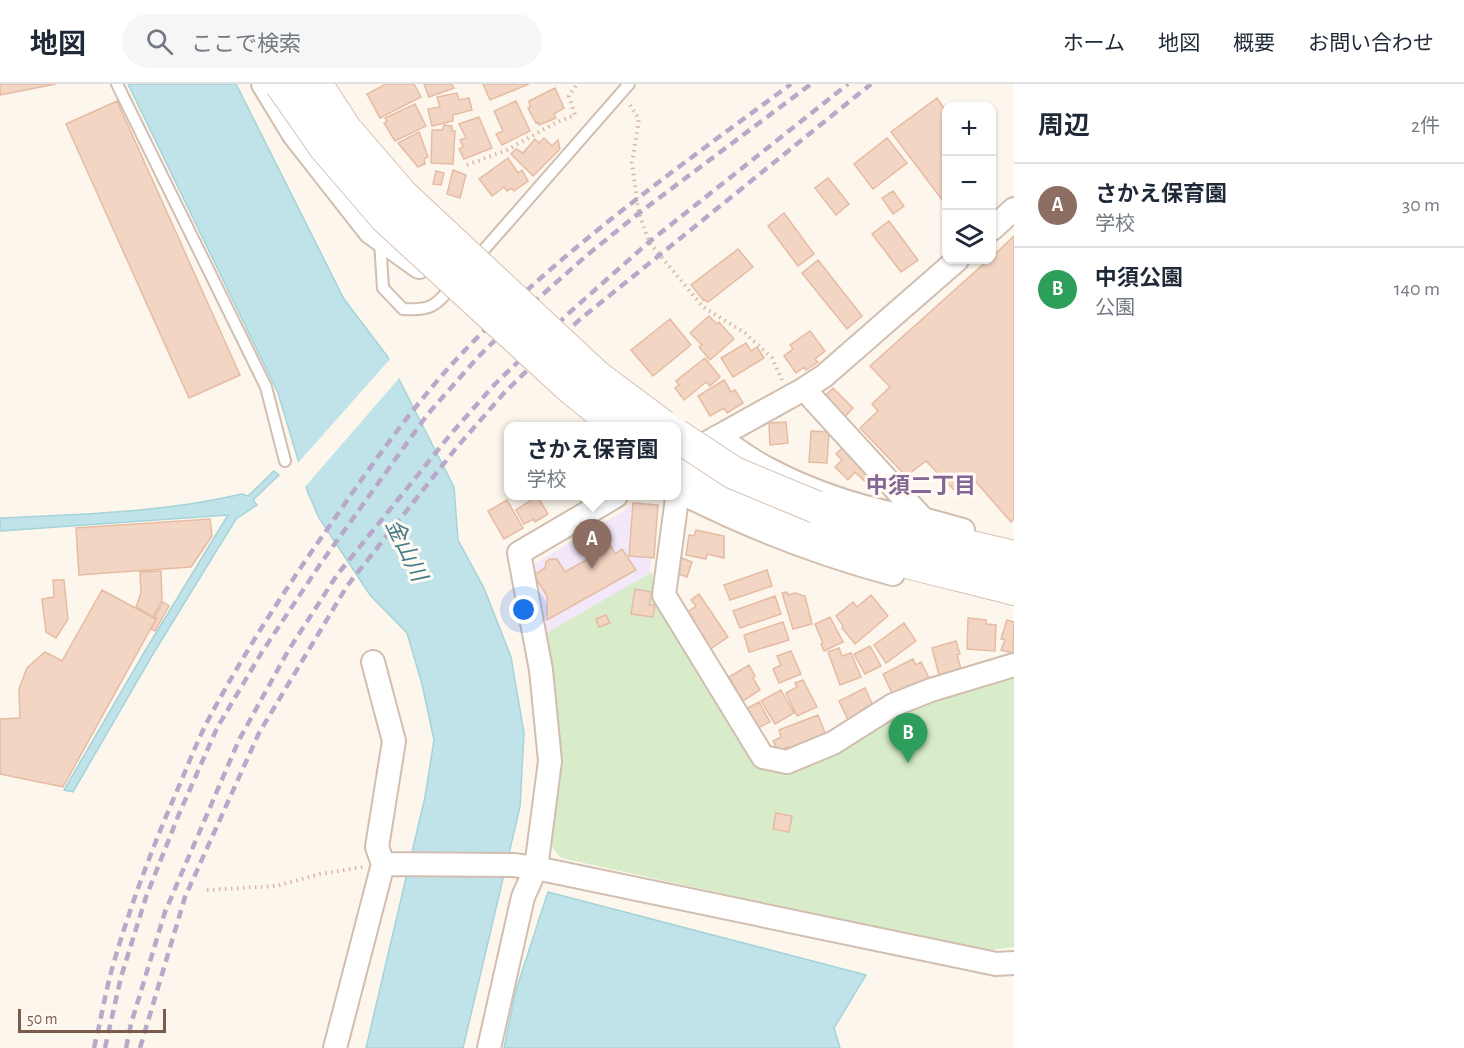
<!DOCTYPE html>
<html lang="ja">
<meta charset="utf-8">
<style>
body{margin:0;font-family:"Alegreya Sans","Noto Sans JP",sans-serif;background:#f6f6f7;color:#1f2937}
.controls{position:absolute;right:18px;top:18px;display:grid;overflow:hidden;border-radius:12px;box-shadow:0 2px 4px #0004}
.controls button{width:54px;height:54px;display:grid;place-items:center;padding:0;border:0;border-bottom:2px solid #e0e1e3;background:#fff;color:#1f2937;font:30px sans-serif}
.scale{position:absolute;left:18px;bottom:15px;width:148px;box-sizing:border-box;padding-left:6px;border:3px solid #7a5c4d;border-top:0;font-size:16px;line-height:21px;white-space:nowrap;color:#7a5c4d;-webkit-text-stroke:4px #fffaf3;paint-order:stroke}
.you{position:absolute;left:524px;top:526px;width:21px;height:21px;margin:-15px;border:4px solid #fff;border-radius:50%;background:#1a73e8;box-shadow:0 0 0 9px #1a73e833}
.badge{display:grid;place-items:center;width:39px;height:39px;border-radius:50%;background:#e76f51;color:#fff;font-size:20px;font-weight:700}
.pin{position:absolute;translate:-50% -50px;filter:drop-shadow(0 2px 3px #0008)}
.pin::after{content:'';position:absolute;top:32px;width:21px;height:18px;background:inherit;clip-path:polygon(0 0,100% 0,50% 100%)}
.popup{position:absolute;left:504px;top:338px;width:177px;height:78px;box-sizing:border-box;display:grid;place-content:center;border-radius:12px;background:#fff;filter:drop-shadow(0 2px 4px #0005);font-size:20px;white-space:nowrap;color:#747a83}
.popup b{font-size:22px;color:#1f2937}
.popup::after{content:'';position:absolute;left:50%;top:100%;margin-left:-12px;border:12px solid transparent;border-top-color:#fff}
.list{margin:0;padding:0;list-style:none}
h2{display:flex;justify-content:space-between;align-items:center;height:78px;margin:0;padding:0 24px;font-size:26px}
h2 small{font-size:20px;font-weight:400;color:#747a83}
.list li{display:grid;grid-template-columns:39px 1fr auto;gap:18px;align-items:center;box-sizing:border-box;height:84px;padding:0 24px;border-top:2px solid #e0e1e3}
.list b{display:block;font-size:22px;white-space:nowrap}
.list p{margin:0;font-size:20px;white-space:nowrap;color:#747a83}
.list em{font-size:20px;font-style:normal;color:#747a83}
.icon{flex:none;width:33px;height:33px;fill:none;stroke:currentColor;stroke-width:2;stroke-linecap:round;stroke-linejoin:round}
.map{position:relative;flex:none;width:1014px;height:964px;overflow:hidden}
header{display:flex;align-items:center;gap:36px;box-sizing:border-box;height:84px;padding:0 30px;background:#fff;border-bottom:2px solid #e0e1e3}
header strong{font-size:28px}
nav{display:flex;gap:33px;margin-inline-start:auto;font-size:21px}
.search{width:420px;height:54px;background:#f6f6f7;display:flex;align-items:center;gap:15px;box-sizing:border-box;padding:0 21px;border-radius:33px;color:#747a83;font-size:22px}
main{display:flex}
aside{flex:1;background:#fff}
.map>svg:first-child{display:block}
.education{fill:#f3e8fa}
.green{fill:#d8ecc9}
.water{fill:#bfe3e8;stroke:#a5d3da;stroke-width:1.5}
.pier{fill:#fdf6ec}
.building{fill:#f3d5c3;stroke:#e6bba3;stroke-width:1.5}
.lines{fill:none;stroke-linecap:round;stroke-linejoin:round}
.lane-casing{stroke:#d1beb0;stroke-width:14}
.street-casing{stroke:#d1beb0;stroke-width:26}
.secondary-casing{stroke:#d6c0b0;stroke-width:34}
.path{stroke:#d9b8a5;stroke-width:4;stroke-dasharray:1.5 4.5;stroke-linecap:butt}
.lane{stroke:#fff;stroke-width:10}
.street{stroke:#fff;stroke-width:22}
.secondary{stroke:#fff;stroke-width:32}
.rail{stroke:#b9a8c9;stroke-width:4.5;stroke-dasharray:9 6;stroke-linecap:butt}
.secondary-bridge-casing{stroke:#d6c0b0;stroke-width:34;stroke-linecap:butt}
.secondary-bridge{stroke:#fff;stroke-width:32}
.labels{text-anchor:middle;dominant-baseline:central;stroke-width:6;stroke-linejoin:round;paint-order:stroke}
.neighbourhood-label{font-size:22px;font-weight:bold;fill:#846695;stroke:#fffaf3}
.water-label{font-size:22px;font-style:italic;fill:#437c86;stroke:#fffaf3}
</style>
<header>
<strong>地図</strong>
<div class="search"><svg class="icon" aria-label="search" viewBox="0 0 24 24"><circle cx="10" cy="10" r="6"/><path d="M15 15l6 6"/></svg>ここで検索</div>
<nav><a>ホーム</a><a>地図</a><a>概要</a><a>お問い合わせ</a></nav>
</header>
<main>
<div class="map">
<svg width="1014" height="964" viewBox="0 0 1014 964">
<rect width="100%" height="100%" fill="#fdf6ec"/>
<!-- education -->
<path class="education" d="M 639,418 L 655,430 L 649,499 L 537,558 L 522,499 L 537,478 Z"/>
<!-- green -->
<path class="green" d="M 652,488 L 656,518 L 765,682 L 913,615 L 1014,592 L 1014,863 L 984,867 L 561,774 L 546,755 L 543,551 Z"/>
<!-- water -->
<path class="water" d="M 128,0 L 236,0 L 344,215 L 387,272 L 454,403 L 458,456 L 484,504 L 511,573 L 524,649 L 520,723 L 463,964 L 366,964 L 425,713 L 434,656 L 422,600 L 407,549 L 370,511 L 319,434 L 308,409 L 278,309 Z
M 274,387 L 279,391 L 253,416 L 257,421 L 236,435 L 153,570 L 73,708 L 64,706 L 145,567 L 228,431 L 0,447 L 0,434 C 82,430 161,429 242,410 L 248,412 Z
M 548,808 L 866,891 L 834,944 L 840,964 L 504,964 L 516,906 Z"/>
<!-- pier -->
<path class="pier" d="M 391,274 L 401,292 L 304,404 L 297,380 Z"/>
<!-- building -->
<path class="building" d="M 0,0 L 56,0 L 0,11 Z
M 386,0 L 414,0 L 421,13 L 380,34 L 367,10 Z
M 424,0 L 452,0 L 454,4 L 429,13 Z
M 483,0 L 529,0 L 490,16 Z
M 555,4 L 564,24 L 554,30 L 556,34 L 539,41 L 538,38 L 536,39 L 528,24 L 530,23 L 529,17 Z
M 457,9 L 459,16 L 469,14 L 472,26 L 453,31 L 453,37 L 432,42 L 428,25 L 440,23 L 437,13 Z
M 937,14 L 946,27 L 946,121 L 891,48 Z
M 117,17 L 240,291 L 189,314 L 66,40 Z
M 516,17 L 530,47 L 502,61 L 496,50 L 503,47 L 494,27 Z
M 415,20 L 426,42 L 395,57 L 384,39 L 387,37 L 385,34 Z
M 479,33 L 492,64 L 464,75 L 459,65 L 463,63 L 460,56 L 466,54 L 459,40 Z
M 444,41 L 452,42 L 452,47 L 455,47 L 453,80 L 431,79 L 432,46 L 442,46 Z
M 419,48 L 428,73 L 424,75 L 425,80 L 418,83 L 398,59 Z
M 544,54 L 552,62 L 558,56 L 560,65 L 533,92 L 511,70 L 516,65 L 523,69 L 535,55 L 539,59 Z
M 887,54 L 907,79 L 873,105 L 854,80 Z
M 508,74 L 518,89 L 522,86 L 528,97 L 514,107 L 512,104 L 507,107 L 504,103 L 492,112 L 479,95 Z
M 453,86 L 466,91 L 460,114 L 447,110 Z
M 436,87 L 444,89 L 441,101 L 433,100 Z
M 828,94 L 849,120 L 836,131 L 815,104 Z
M 893,107 L 904,122 L 893,130 L 882,114 Z
M 784,129 L 814,170 L 798,182 L 768,142 Z
M 889,137 L 918,176 L 901,188 L 872,150 Z
M 1014,152 L 1014,435 L 1011,438 L 970,391 L 954,406 L 926,377 L 906,392 L 860,344 L 878,327 L 872,320 L 890,303 L 870,282 L 988,176 L 992,176 L 992,173 Z
M 738,165 L 753,183 L 708,218 L 705,216 L 704,217 L 691,201 Z
M 818,176 L 862,232 L 847,245 L 802,189 Z
M 709,232 L 717,240 L 719,238 L 734,255 L 710,276 L 699,263 L 702,261 L 690,249 Z
M 670,235 L 691,261 L 653,292 L 631,266 Z
M 810,247 L 825,267 L 815,275 L 818,278 L 806,286 L 804,283 L 796,289 L 784,272 L 793,265 L 790,261 Z
M 746,259 L 751,267 L 757,263 L 764,274 L 733,293 L 721,274 Z
M 705,274 L 720,293 L 710,302 L 706,298 L 684,316 L 675,304 L 679,301 L 676,297 Z
M 724,296 L 731,308 L 735,306 L 743,319 L 727,329 L 724,324 L 710,332 L 698,312 Z
M 833,304 L 853,324 L 842,336 L 822,315 Z
M 786,338 L 788,359 L 770,361 L 769,339 Z
M 811,347 L 829,348 L 827,379 L 809,378 Z
M 845,361 L 878,395 L 872,404 L 855,388 L 848,396 L 835,383 L 842,376 L 836,370 Z
M 537,412 L 548,430 L 535,438 L 534,435 L 524,440 L 516,426 Z
M 507,416 L 523,444 L 504,455 L 488,427 Z
M 633,419 L 658,421 L 654,474 L 629,472 Z
M 210,435 L 212,452 L 191,483 L 79,491 L 76,444 Z
M 696,446 L 724,452 L 724,474 L 707,470 L 706,475 L 686,471 L 689,451 L 694,452 Z
M 611,462 L 615,470 L 622,465 L 636,486 L 547,536 L 547,512 L 534,491 L 545,484 L 546,478 L 550,475 L 557,475 L 565,488 Z
M 682,474 L 692,478 L 687,493 L 676,489 Z
M 767,486 L 772,502 L 730,516 L 724,501 Z
M 161,487 L 162,516 L 153,533 L 136,523 L 141,509 L 140,488 Z
M 53,496 L 64,496 L 68,535 L 56,554 L 46,548 L 42,515 L 54,513 Z
M 635,505 L 652,508 L 649,521 L 655,521 L 653,533 L 631,530 Z
M 102,506 L 156,535 L 63,703 L 0,690 L 0,635 L 20,634 L 19,605 L 27,584 L 45,568 L 62,577 Z
M 787,508 L 788,511 L 795,509 L 805,512 L 812,540 L 793,545 L 782,509 Z
M 699,510 L 728,553 L 709,566 L 686,529 L 696,522 L 691,516 Z
M 871,511 L 888,532 L 855,560 L 842,544 L 843,542 L 836,532 L 853,518 L 857,523 Z
M 775,512 L 781,530 L 740,544 L 733,527 Z
M 163,518 L 169,522 L 155,547 L 151,545 L 157,534 L 155,533 Z
M 606,531 L 610,539 L 599,543 L 596,535 Z
M 830,533 L 843,558 L 824,567 L 821,560 L 823,559 L 815,540 Z
M 968,534 L 986,536 L 986,540 L 996,541 L 995,567 L 967,565 Z
M 1007,536 L 1014,538 L 1013,569 L 1001,566 L 1005,556 L 1001,555 Z
M 783,538 L 789,556 L 749,568 L 744,551 Z
M 904,539 L 916,557 L 886,579 L 874,561 Z
M 956,557 L 960,570 L 957,571 L 961,585 L 939,591 L 932,564 Z
M 870,562 L 881,582 L 865,590 L 854,570 Z
M 839,564 L 842,572 L 851,569 L 861,593 L 840,601 L 828,568 Z
M 791,567 L 801,590 L 779,599 L 773,585 L 781,581 L 777,572 Z
M 913,575 L 916,581 L 921,578 L 929,594 L 893,611 L 883,590 Z
M 749,581 L 755,592 L 753,594 L 760,606 L 743,617 L 729,593 Z
M 803,596 L 817,623 L 797,632 L 786,609 L 797,603 L 795,599 Z
M 865,604 L 874,624 L 848,636 L 839,617 Z
M 781,606 L 794,629 L 775,640 L 761,617 Z
M 759,618 L 770,638 L 756,645 L 746,625 Z
M 818,631 L 826,651 L 790,667 L 788,663 L 778,667 L 773,657 L 781,653 L 779,646 Z
M 776,729 L 792,732 L 789,748 L 773,745 Z"/>
<g class="lines">
<!-- lane casing -->
<g class="lane-casing">
<path id="lane" d="M 117,0 L 266,303 L 285,377
M 380,157 L 383,204 L 403,225 C 433,227 436,221 455,199
M 475,176 L 629,0"/>
</g>
<!-- street casing -->
<g class="street-casing">
<path id="street" d="M 263,0 L 294,51 L 370,148 L 419,183 L 432,173
M 992,145 L 1014,125
M 804,305 L 923,435 L 963,446
M 717,353 C 734,363 750,376 768,385 C 808,406 854,422 899,431
M 685,371 L 804,305 L 824,292 L 957,176
M 676,406 C 746,442 818,470 893,490
M 678,407 L 664,511 L 763,673 L 787,678 L 833,659 L 893,621 L 931,606 L 1014,581
M 383,780 L 513,781 L 536,784 L 996,880 L 1014,879
M 335,964 L 383,780 L 377,763 L 394,657 L 373,578
M 489,964 L 523,813 L 536,784 L 550,677 L 541,586 L 519,469 L 616,412"/>
</g>
<!-- secondary casing -->
<g class="secondary-casing">
<path id="secondary" d="M 676,381 C 704,399 733,417 764,430 C 843,466 930,483 1014,505
M 816,423 L 858,437 L 1014,473"/>
</g>
<!-- path -->
<path class="path" d="M 630,21 L 639,35 L 632,79 L 639,129 L 649,158 L 703,223 L 745,249 L 772,274 L 782,296
M 467,81 L 507,66 L 557,38 L 575,31 L 569,12 L 577,0
M 207,806 L 276,802 L 320,790 L 363,783"/>
<!-- lane -->
<use href="#lane" class="lane"/>
<!-- street -->
<use href="#street" class="street"/>
<!-- secondary -->
<use href="#secondary" class="secondary"/>
<!-- rail -->
<path class="rail" d="M 94,964 C 100,940 104,916 110,892 C 128,827 152,764 179,702 C 188,681 196,660 206,640 C 243,570 287,502 333,437 C 374,377 417,316 468,263 C 565,163 680,82 791,0
M 105,964 L 121,893 L 146,813 L 179,730 L 217,644 L 262,568 L 321,479 L 427,331 L 478,273 L 533,219 L 586,172 L 639,129 L 811,0
M 126,964 L 131,940 L 165,828 L 239,656 L 288,567 L 337,491 L 450,351 L 495,300 L 570,228 L 649,158 L 848,0
M 140,964 L 185,813 L 259,649 L 347,502 L 457,363 L 505,308 L 578,237 L 871,0"/>
<!-- secondary-bridge casing -->
<g class="secondary-bridge-casing">
<path id="secondary-bridge" d="M 281,0 L 325,63 L 386,134 L 570,303 L 618,342
M 316,0 L 346,46 L 403,112 L 596,292 L 663,342
M 676,351 L 734,389 L 816,423"/>
</g>
<!-- secondary-bridge -->
<use href="#secondary-bridge" class="secondary-bridge"/>
</g>
<g class="labels">
<!-- neighbourhood labels -->
<g class="neighbourhood-label">
<text x="921" y="402">中須二丁目</text>
</g>
<!-- water labels -->
<g class="water-label">
<text transform="translate(406 466) rotate(64)">金山川</text>
</g>
</g>
</svg>
<div class="controls">
<button>+</button>
<button>−</button>
<button><svg class="icon" aria-label="layers" viewBox="0 0 24 24"><path d="M12 4l9 5-9 5-9-5zM3 14l9 5 9-5"/></svg></button>
</div>
<div class="scale">50 m</div>
<div class="you"></div>
<div class="pin badge" style="left:592px;top:485px;background:#8d6e63">A</div>
<div class="popup"><b>さかえ保育園</b>学校</div>
<div class="pin badge" style="left:908px;top:679px;background:#2e9e5b">B</div>
</div>
<aside>
<h2>周辺<small>2件</small></h2>
<ul class="list">
<li><span class="badge" style="background:#8d6e63">A</span><div><b>さかえ保育園</b><p>学校</p></div><em>30 m</em></li>
<li><span class="badge" style="background:#2e9e5b">B</span><div><b>中須公園</b><p>公園</p></div><em>140 m</em></li>
</ul>
</aside>
</main>
